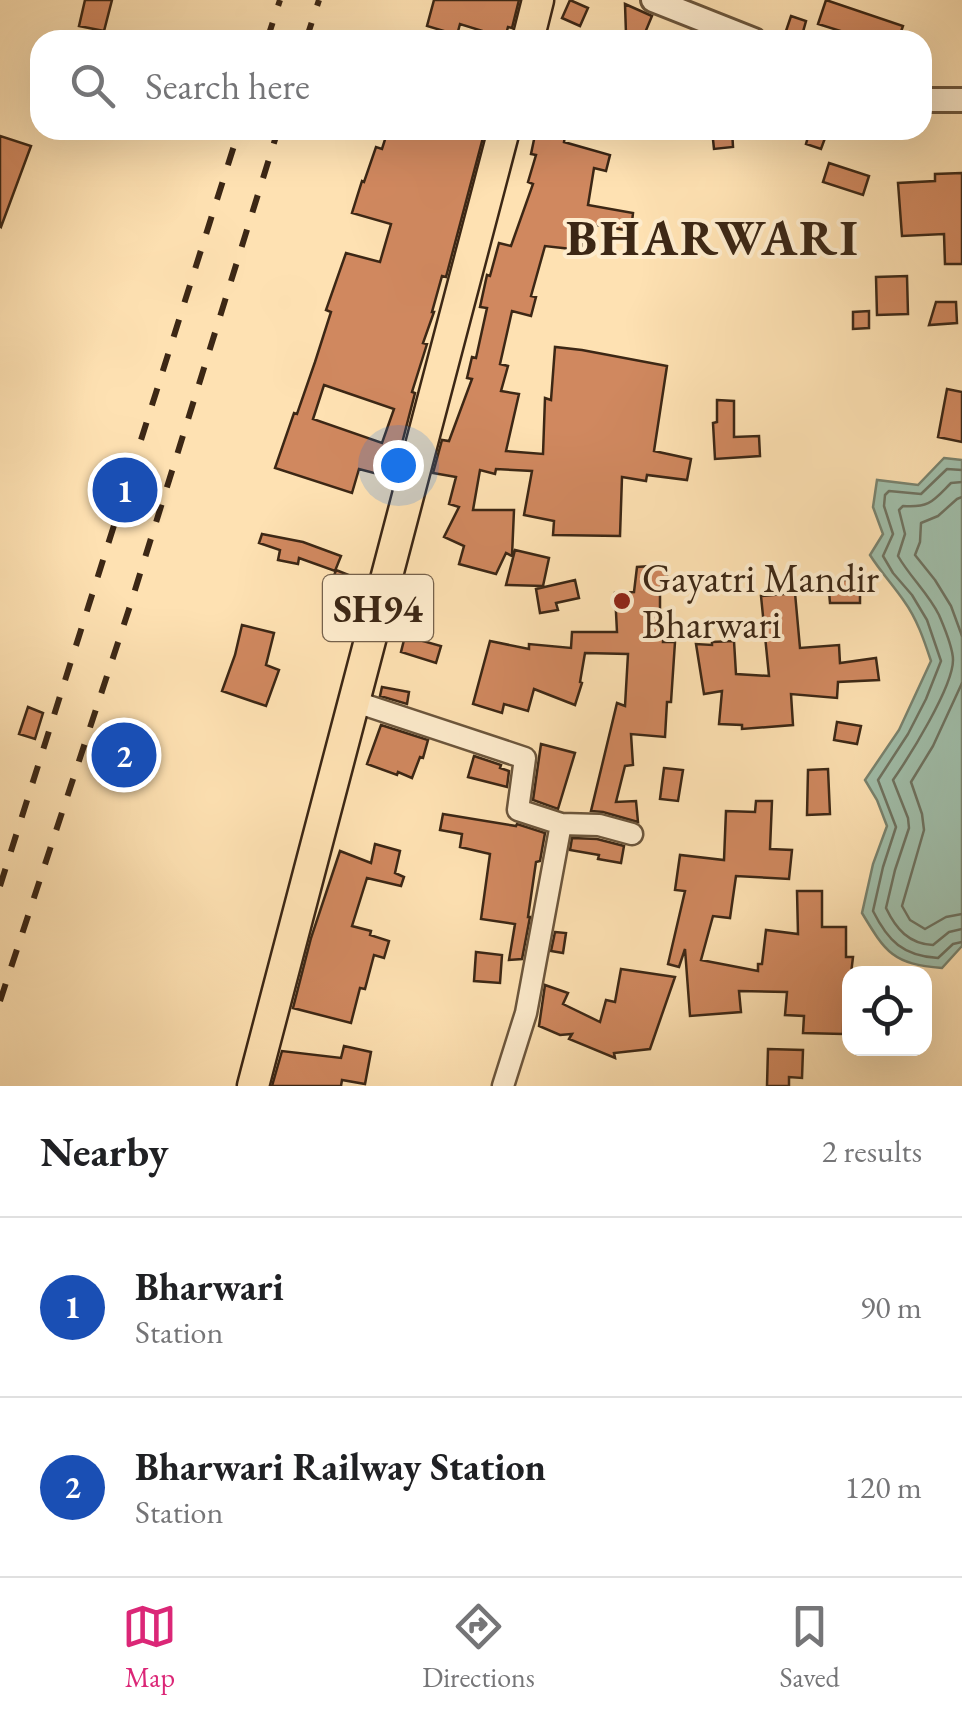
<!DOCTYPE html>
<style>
body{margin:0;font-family:"EB Garamond",serif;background:#f2f2f2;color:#202124}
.controls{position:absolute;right:30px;bottom:30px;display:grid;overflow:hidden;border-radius:20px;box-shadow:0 10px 40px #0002}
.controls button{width:90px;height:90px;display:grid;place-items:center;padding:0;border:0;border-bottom:2px solid #e0e0e0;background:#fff;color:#202124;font:50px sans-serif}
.you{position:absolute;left:398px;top:465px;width:35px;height:35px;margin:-25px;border:8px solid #fff;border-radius:50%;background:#1a73e8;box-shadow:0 0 0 15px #1a73e833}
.badge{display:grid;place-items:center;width:65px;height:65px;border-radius:50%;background:#db2777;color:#fff;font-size:32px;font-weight:700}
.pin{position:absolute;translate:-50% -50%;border:5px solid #fff;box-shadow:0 2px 10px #0006}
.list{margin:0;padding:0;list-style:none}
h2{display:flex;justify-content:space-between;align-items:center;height:130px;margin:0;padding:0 40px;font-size:42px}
h2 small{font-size:32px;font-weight:400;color:#757577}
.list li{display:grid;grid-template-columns:65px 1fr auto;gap:30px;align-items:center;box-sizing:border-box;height:180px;padding:0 40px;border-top:2px solid #e0e0e0}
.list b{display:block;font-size:38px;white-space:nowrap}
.list p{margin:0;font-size:32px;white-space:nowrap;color:#757577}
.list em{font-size:32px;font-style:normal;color:#757577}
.icon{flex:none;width:55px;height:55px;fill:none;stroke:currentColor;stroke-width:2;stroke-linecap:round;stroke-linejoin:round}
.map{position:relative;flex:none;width:962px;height:1086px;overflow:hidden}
.search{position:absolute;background:#fff;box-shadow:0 10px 40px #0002;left:30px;right:30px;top:30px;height:110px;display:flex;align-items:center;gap:25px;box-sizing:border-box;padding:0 35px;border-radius:30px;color:#757577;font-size:38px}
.sheet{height:490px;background:#fff}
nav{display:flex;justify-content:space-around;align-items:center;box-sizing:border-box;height:140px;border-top:2px solid #e0e0e0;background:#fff;font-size:28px;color:#757577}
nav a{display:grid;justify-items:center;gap:5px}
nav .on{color:#db2777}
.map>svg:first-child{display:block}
.water{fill:#a0beaa;stroke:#78826e;stroke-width:2.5}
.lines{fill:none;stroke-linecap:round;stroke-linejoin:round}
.shore{stroke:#6e7260;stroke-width:2.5}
.building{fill:#d0885f;stroke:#3c2715;stroke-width:2.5;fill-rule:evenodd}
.minor-casing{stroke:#6c563c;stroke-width:25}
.tertiary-casing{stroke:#6c563c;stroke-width:28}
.primary-casing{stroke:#3c2715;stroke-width:35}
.minor{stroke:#feeccd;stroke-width:20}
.tertiary{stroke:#feeccd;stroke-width:22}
.primary{stroke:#fee1b2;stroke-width:30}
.rail{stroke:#3c2715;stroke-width:6;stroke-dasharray:18 18;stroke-linecap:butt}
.poi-dot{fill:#8f2418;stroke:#feeccd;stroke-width:4}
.labels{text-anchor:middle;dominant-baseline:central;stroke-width:8;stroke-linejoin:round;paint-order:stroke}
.shield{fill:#feeccd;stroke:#76624c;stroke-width:2.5}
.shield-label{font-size:38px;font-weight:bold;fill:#3c2715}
.poi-label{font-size:40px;fill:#3c2715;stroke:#feeccd;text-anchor:start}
.district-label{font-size:50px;font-weight:bold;letter-spacing:2.5px;fill:#3c2715;stroke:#feeccd}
</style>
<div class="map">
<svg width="962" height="1086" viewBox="0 0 962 1086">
<rect width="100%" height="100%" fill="#fee1b2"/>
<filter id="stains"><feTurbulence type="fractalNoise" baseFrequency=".002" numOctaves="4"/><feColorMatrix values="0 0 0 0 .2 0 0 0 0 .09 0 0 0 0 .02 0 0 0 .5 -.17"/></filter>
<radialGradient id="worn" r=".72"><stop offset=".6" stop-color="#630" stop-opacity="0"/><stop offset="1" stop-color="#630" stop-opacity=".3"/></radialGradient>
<!-- water -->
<path class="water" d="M 944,458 L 962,460 L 962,946 L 942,968 C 893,964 886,953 862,913 L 873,864 L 887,826 L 877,800 L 865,780 L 899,730 L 931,661 C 924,640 917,619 904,601 C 893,585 880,571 870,555 L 883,534 L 873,507 L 877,480 L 918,485 Z"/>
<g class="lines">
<!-- shore -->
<path class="shore" d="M 962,470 L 947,469 L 921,494 L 889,491 L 885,495 L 884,506 L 893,534 L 883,556 L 893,573 L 912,595 L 927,620 L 941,661 L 926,699 L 908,734 L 878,780 L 896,827 L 883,867 L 873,911 C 888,941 903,956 938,958 L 953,944 L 962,942
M 962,482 L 951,483 C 933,501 930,508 903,506 L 899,510 L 905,534 L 898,556 C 910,577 928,593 939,615 C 944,627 953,647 953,660 C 953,687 909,757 893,780 L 908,818 L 909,828 L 895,870 L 886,908 C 896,929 909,944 933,945 L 949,932 L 962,929
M 962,497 L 957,499 L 938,516 L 921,523 L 920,542 L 915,555 L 935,580 L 951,606 L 962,636
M 962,683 L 933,746 L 911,782 L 922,814 L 924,830 L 902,906 L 910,920 L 925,929 L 946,917 L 962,914"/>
</g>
<!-- building -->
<path class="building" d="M 85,0 L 112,0 L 104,31 L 79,26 Z
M 434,0 L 519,0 L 512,28 L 508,27 L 505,38 L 460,24 L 457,35 L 427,26 Z
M 570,0 L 588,8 L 580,26 L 562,18 Z
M 826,0 L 903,26 L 898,40 L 879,35 L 878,40 L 869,40 L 818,24 Z
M 625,4 L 652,16 L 642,40 L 626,34 Z
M 791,16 L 806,21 L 801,39 L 785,34 Z
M 388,130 L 413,130 L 432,136 L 433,130 L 485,130 L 446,277 L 442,276 L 432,312 L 434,312 L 423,343 L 427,344 L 412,392 L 415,393 L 393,478 L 359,469 L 352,493 L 275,468 L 294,413 L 297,414 L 315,362 L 331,312 L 326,310 L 346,253 L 380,262 L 391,224 L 352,213 L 362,181 L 364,182 L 376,147 L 382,149 ZM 324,385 L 394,409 L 382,443 L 313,419 Z
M 536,130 L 566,130 L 564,142 L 610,155 L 606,171 L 594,168 L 588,205 L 633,213 L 631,231 L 584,223 L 581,250 L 545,246 L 531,296 L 536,297 L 531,316 L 512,311 L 500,364 L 508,366 L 501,391 L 519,394 L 506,451 L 543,454 L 545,398 L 551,400 L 555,347 L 582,350 L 667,366 L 654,451 L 691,459 L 687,480 L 647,475 L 646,481 L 622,477 L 620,536 L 553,535 L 554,521 L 524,515 L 532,471 L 496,469 L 495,474 L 480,470 L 473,510 L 514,510 L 512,556 L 506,553 L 496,574 L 459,564 L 464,546 L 444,537 L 459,507 L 449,504 L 456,477 L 433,473 L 442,440 L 449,441 L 472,379 L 467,378 L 472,357 L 476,358 L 487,308 L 480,307 L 487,275 L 490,276 L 499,243 L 511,246 L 533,184 L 528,182 L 536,155 L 531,154 Z
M 712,130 L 732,130 L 733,147 L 714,149 Z
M 810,130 L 828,130 L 821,149 L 806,144 Z
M 0,136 L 31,146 L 1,227 L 0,226 Z
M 829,163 L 869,176 L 863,195 L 823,182 Z
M 962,173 L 962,264 L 945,264 L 944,234 L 902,236 L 898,183 L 935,181 L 935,174 Z
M 907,276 L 908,314 L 877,315 L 876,277 Z
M 936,302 L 956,302 L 957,323 L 929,325 Z
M 869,311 L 869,328 L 853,329 L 853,312 Z
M 947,389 L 962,392 L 962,442 L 938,437 Z
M 717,400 L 734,401 L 734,437 L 759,436 L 760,456 L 715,459 L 713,423 L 717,422 Z
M 262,534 L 303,542 L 341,556 L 335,571 L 299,558 L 298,564 L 278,560 L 280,550 L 259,543 Z
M 515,550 L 549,558 L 543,586 L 506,585 Z
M 666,565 L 668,586 L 660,587 L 660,629 L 664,629 L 663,642 L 675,642 L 671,702 L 667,702 L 665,737 L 631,734 L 633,765 L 625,766 L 616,802 L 636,801 L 638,822 L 603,812 L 591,811 L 617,703 L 625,706 L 628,654 L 585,653 L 580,682 L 582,683 L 575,705 L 534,689 L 528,711 L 504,704 L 502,713 L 473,704 L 490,641 L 529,649 L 529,644 L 571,648 L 572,632 L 617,632 L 615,593 L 634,592 L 637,567 Z
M 336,570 L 356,578 L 348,598 L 329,591 Z
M 575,580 L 579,598 L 556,603 L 558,610 L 540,613 L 536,589 Z
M 828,580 L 860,580 L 860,603 L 830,603 Z
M 795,593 L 800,648 L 839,645 L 840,663 L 876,658 L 879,680 L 838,682 L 837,698 L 791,694 L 793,725 L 742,729 L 742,725 L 719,724 L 722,691 L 704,694 L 696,644 L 712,645 L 712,642 L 734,641 L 736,674 L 769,676 L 761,596 Z
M 242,625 L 274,633 L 266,665 L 279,670 L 266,706 L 222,691 L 235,655 Z
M 405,636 L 441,646 L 436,663 L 401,652 Z
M 382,687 L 409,692 L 407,704 L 380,696 Z
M 28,707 L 43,713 L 35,739 L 19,734 Z
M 837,722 L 861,726 L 857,744 L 834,740 Z
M 381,725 L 428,740 L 423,758 L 420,757 L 412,778 L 398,772 L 397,775 L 367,764 Z
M 541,744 L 575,753 L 558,809 L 533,800 Z
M 474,756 L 501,765 L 500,768 L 509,771 L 507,787 L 468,777 Z
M 664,768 L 683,770 L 678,801 L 660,799 Z
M 828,769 L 830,814 L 807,815 L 808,770 Z
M 756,801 L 772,801 L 770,849 L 792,850 L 789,879 L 736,876 L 730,918 L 713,916 L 701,960 L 758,971 L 758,964 L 762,964 L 766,930 L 798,934 L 797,891 L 822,891 L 822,927 L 846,927 L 846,957 L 853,957 L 850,982 L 844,982 L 843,1034 L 803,1033 L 804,1016 L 785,1015 L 787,992 L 739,991 L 741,1012 L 690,1016 L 685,949 L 679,967 L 668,964 L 685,891 L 675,890 L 680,855 L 724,860 L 726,811 L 755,812 Z
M 443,814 L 516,826 L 517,824 L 545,833 L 540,861 L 536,862 L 528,917 L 530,917 L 522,959 L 509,960 L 515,924 L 481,919 L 490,854 L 460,847 L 462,834 L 440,830 Z
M 572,838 L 597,839 L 624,846 L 621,863 L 598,859 L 599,855 L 570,850 Z
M 375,844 L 400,851 L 395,873 L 404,877 L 401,886 L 367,878 L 352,926 L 371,931 L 370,935 L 389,941 L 384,958 L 374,955 L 365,989 L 360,988 L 351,1023 L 293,1008 L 311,938 L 340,851 L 371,863 Z
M 555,932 L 566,933 L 563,953 L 551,951 Z
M 476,952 L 502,955 L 500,983 L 474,981 Z
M 621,969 L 675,977 L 650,1049 L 614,1053 L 615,1058 L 569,1039 L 572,1034 L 560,1035 L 539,1026 L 545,985 L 568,993 L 563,1004 L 600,1022 L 606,1000 L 615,1002 Z
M 344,1046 L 371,1052 L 365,1084 L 342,1080 L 341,1086 L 272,1086 L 282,1051 L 341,1058 Z
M 768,1049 L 803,1050 L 802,1078 L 789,1077 L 789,1086 L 767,1086 Z"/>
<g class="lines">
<!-- minor casing -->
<g class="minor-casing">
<path id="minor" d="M 353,701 L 525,758 L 518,810 L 561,824 L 599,825 L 632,834
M 503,1086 L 526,1013 L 561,824"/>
</g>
<!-- tertiary casing -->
<g class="tertiary-casing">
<path id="tertiary" d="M 653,0 L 754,40
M 922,98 L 930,100 L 962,100"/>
</g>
<!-- primary casing -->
<g class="primary-casing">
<path id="primary" d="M 528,40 L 538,0
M 253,1086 L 504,130"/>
</g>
<!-- minor -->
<use href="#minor" class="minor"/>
<!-- tertiary -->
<use href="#tertiary" class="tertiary"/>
<!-- primary -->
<use href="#primary" class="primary"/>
<!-- rail -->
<path class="rail" d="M 267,40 L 280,0
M 306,40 L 319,0
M 0,886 L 239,130
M 0,1001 L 130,606 L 278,130"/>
</g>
<!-- markers -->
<circle class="poi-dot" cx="622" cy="601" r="10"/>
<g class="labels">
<!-- shield labels -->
<rect class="shield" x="323" y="575" width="110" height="66" rx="8"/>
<g class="shield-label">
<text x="378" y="608">SH94</text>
</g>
<!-- poi labels -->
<g class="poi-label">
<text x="642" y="578">Gayatri Mandir<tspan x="642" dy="46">Bharwari</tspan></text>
</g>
<!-- district labels -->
<g class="district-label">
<text x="713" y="237">BHARWARI</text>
</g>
</g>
<rect width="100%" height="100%" filter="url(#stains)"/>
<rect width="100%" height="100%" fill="url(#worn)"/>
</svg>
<div class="controls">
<button><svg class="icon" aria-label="locate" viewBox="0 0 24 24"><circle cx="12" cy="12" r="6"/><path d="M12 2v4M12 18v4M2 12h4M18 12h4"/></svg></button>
</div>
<div class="you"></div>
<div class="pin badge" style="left:125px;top:490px;background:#1a4fb4">1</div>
<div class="pin badge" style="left:124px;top:755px;background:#1a4fb4">2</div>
<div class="search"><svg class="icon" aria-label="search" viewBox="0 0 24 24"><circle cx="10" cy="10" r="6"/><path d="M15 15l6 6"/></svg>Search here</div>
</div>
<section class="sheet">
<h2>Nearby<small>2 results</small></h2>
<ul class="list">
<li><span class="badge" style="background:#1a4fb4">1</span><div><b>Bharwari</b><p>Station</p></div><em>90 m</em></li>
<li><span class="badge" style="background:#1a4fb4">2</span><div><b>Bharwari Railway Station</b><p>Station</p></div><em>120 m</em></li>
</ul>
</section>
<nav>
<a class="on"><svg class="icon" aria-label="map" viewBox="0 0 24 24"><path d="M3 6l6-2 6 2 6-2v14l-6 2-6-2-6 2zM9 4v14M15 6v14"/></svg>Map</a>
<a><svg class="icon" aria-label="directions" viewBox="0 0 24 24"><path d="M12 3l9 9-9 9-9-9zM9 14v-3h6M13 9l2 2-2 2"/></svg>Directions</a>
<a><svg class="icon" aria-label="saved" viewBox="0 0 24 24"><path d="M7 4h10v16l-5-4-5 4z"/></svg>Saved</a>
</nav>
